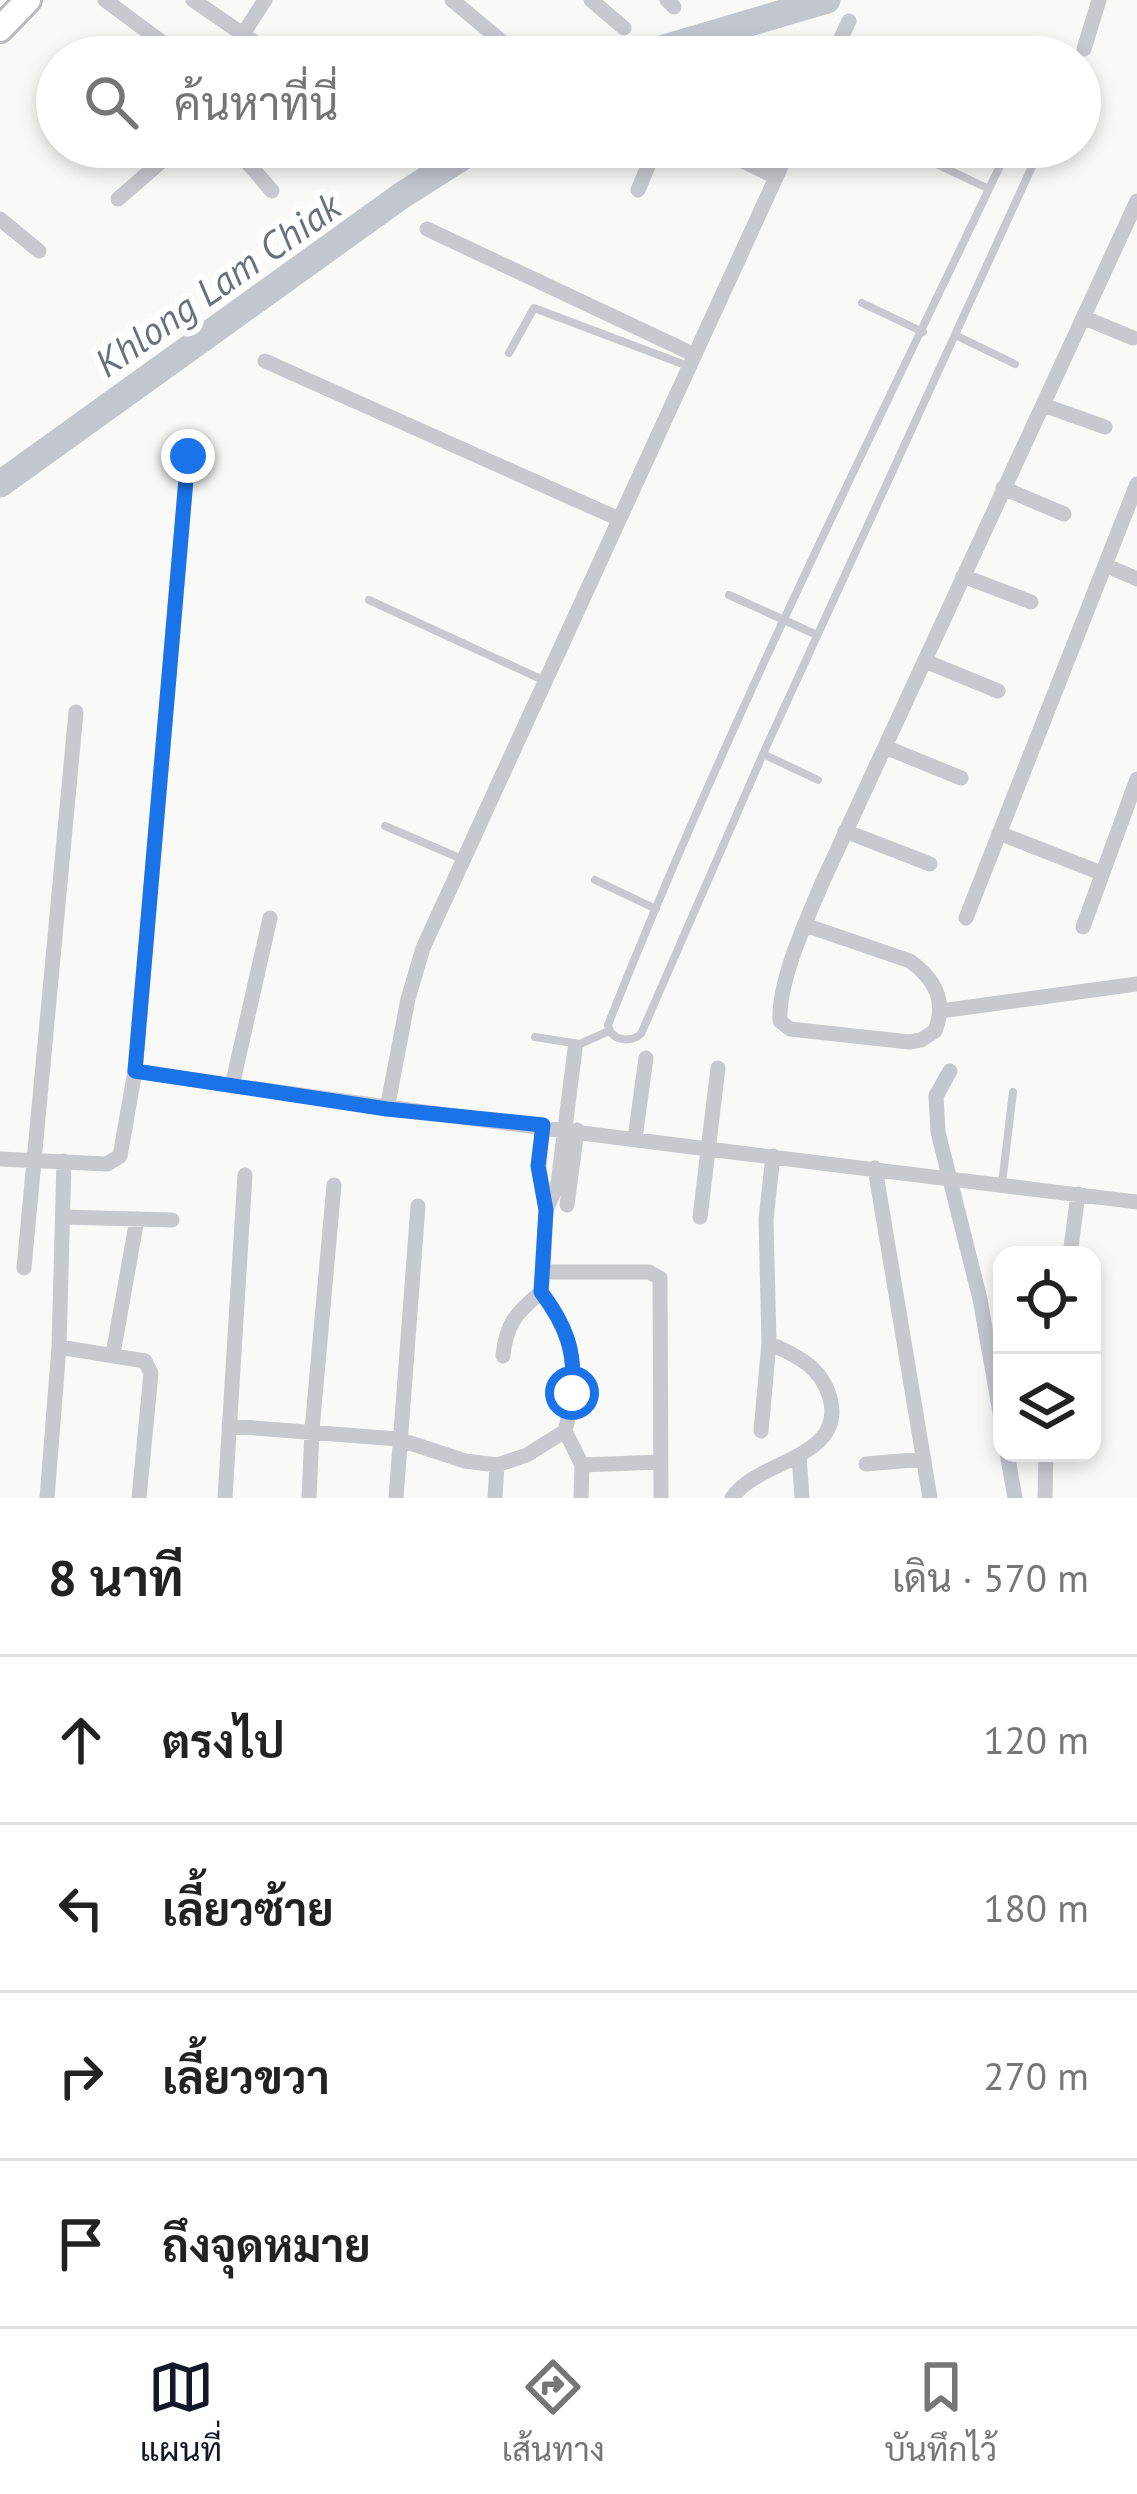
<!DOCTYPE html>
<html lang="th">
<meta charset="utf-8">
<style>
body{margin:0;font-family:"PT Sans",Sarabun,sans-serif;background:#f6f6f6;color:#222}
.controls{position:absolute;right:36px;bottom:36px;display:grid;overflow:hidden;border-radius:24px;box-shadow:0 6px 18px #0003}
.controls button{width:108px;height:108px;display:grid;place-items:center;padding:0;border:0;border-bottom:3px solid #e0e0e0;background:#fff;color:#222;font:60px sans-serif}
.stop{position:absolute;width:36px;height:36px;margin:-27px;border:9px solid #1a73e8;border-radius:50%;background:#fff}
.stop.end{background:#1a73e8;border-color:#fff;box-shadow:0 3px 12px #0008}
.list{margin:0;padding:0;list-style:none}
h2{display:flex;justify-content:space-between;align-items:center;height:156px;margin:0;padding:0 48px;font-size:51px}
h2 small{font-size:39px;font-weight:400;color:#767676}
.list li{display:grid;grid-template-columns:78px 1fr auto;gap:36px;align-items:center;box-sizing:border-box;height:168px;padding:0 48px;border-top:3px solid #e0e0e0}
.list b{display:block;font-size:45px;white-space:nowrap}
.list em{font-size:39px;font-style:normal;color:#767676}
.icon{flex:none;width:66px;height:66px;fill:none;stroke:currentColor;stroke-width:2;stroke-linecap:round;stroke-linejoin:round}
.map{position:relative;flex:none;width:1137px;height:1498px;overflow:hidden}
.search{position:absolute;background:#fff;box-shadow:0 6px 18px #0003;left:36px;right:36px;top:36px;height:132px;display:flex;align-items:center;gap:30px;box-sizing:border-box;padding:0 42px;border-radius:66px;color:#767676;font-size:45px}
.sheet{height:828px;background:#fff}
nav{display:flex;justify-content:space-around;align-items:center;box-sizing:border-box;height:168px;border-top:3px solid #e0e0e0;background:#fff;font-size:33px;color:#767676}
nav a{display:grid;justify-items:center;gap:6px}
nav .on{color:#111827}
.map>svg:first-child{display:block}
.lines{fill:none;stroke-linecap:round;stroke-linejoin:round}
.canal{stroke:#c2c6cd;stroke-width:15}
.river{stroke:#c2c6cd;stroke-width:27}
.primary-casing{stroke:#b9bbbf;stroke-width:30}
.lane{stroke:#c8c9ce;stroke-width:8}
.street{stroke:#c8c9ce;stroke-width:15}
.primary{stroke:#fff;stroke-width:24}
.route{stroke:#1a73e8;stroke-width:15}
.labels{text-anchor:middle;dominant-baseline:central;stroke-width:12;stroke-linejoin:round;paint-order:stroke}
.water-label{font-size:39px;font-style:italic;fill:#67727f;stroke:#fff}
</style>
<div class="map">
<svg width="1137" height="1498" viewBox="0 0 1137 1498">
<rect width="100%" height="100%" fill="#f9f9f8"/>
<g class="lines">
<!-- canal -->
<path class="canal" d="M 950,1071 L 936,1096 L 938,1132 L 980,1299 L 1002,1424
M 1007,1453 L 1015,1498"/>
<!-- river -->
<path class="river" d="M 634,57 L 827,0
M 0,484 L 401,196 L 478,147"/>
<!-- primary casing -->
<g class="primary-casing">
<path id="primary" d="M 0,29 L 28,0"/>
</g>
<!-- lane -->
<path class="lane" d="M 1009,147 C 871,437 726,726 608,1025 C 611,1041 630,1043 641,1034 L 763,754 L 1041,147
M 932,162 L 989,189
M 862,303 L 923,332
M 955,335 L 1015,364
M 509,353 L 534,308 L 688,366
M 729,595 L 817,635
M 369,600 L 545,681
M 763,754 L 818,780
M 385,826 L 462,859
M 595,880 L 656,909
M 535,1037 L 580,1044 L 609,1031
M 1002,1183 L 1013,1092"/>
<!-- street -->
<path class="street" d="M 105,0 L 182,57
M 193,0 L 266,50
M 452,0 L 517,54
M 591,0 L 624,28
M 667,0 L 674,7
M 243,34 L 265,0
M 1084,49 L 1099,0
M 277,57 L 290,51 L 307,57
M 832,57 L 849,21
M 234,147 L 272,191
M 713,147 L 776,177
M 638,190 L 656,147
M 118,199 L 178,147
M 0,219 L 39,251
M 427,229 L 695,355
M 1085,318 L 1133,338
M 265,361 L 619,519
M 1043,405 L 1105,427
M 1003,488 L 1064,514
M 1105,565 L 1137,579
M 963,576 L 1031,602
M 925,661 L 998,691
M 885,747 L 961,778
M 845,831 L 930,864
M 999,833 L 1101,873
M 966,918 L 1137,484
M 805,925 L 910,961 C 935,979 947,1001 935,1031 L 921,1040 L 909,1042 L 790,1029 L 780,1021 C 778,981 807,919 823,881 L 1137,201
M 1083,927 L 1137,779
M 941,1011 L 1137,984
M 135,1071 C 468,1121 803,1161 1137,1202
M 232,1086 L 270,918
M 387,1109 L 408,999 L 423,948 L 790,147
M 635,1138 L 646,1058
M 0,1159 L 107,1164 L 120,1156 L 135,1071 L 188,456
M 875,1168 L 930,1498
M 567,1205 L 577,1130
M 546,1210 L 558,1183 L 575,1049
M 63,1217 L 172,1220
M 700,1217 L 718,1068
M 1070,1255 L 1078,1194
M 24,1268 L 76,712
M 543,1272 L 546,1210 L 539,1166 L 543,1125
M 59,1347 L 145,1361 L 151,1373 L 139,1498
M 113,1354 L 137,1219
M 503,1356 C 506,1324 516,1313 541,1292 L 543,1272 L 649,1272 L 660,1278 L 661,1498
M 229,1426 L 398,1439 L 465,1461 L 497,1465 L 527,1455 L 565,1431 C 580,1374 576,1339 541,1292
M 565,1431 L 582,1465 L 660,1462
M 761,1431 L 769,1343 L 766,1219 L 773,1156
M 799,1455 L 802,1498
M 866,1464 L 924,1459
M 47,1498 L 59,1347 L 64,1161
M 225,1498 L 245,1175
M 309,1498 L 312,1430 L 334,1185
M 396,1498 L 418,1206
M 495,1498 L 497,1465
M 581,1498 L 582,1465
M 732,1498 C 758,1459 846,1459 830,1398 C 821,1366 797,1356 769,1343
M 1045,1498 L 1046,1453"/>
<!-- primary -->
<use href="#primary" class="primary"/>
</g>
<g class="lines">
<!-- route -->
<path class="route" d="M 188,456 L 135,1071 L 387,1109 L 543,1125 L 538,1166 L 546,1210 L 541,1292 C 566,1325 576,1351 572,1393"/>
</g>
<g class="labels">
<!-- water labels -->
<g class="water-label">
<text transform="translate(217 284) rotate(-35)">Khlong Lam Chiak</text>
</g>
</g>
</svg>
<div class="controls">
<button><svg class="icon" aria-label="locate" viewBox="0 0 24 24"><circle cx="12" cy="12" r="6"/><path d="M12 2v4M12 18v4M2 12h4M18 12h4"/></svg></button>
<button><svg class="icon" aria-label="layers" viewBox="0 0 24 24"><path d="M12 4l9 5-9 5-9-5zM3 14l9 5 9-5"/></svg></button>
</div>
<div class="stop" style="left:572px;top:1393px"></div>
<div class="stop end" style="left:188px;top:456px"></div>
<div class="search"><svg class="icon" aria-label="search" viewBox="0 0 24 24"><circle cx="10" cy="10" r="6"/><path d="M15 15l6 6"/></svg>ค้นหาที่นี่</div>
</div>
<section class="sheet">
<h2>8 นาที<small>เดิน · 570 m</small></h2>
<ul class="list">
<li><svg class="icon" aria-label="ahead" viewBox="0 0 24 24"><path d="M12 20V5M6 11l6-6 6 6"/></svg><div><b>ตรงไป</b></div><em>120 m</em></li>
<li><svg class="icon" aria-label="left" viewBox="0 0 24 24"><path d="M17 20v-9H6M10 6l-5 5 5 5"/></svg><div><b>เลี้ยวซ้าย</b></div><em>180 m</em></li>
<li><svg class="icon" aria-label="right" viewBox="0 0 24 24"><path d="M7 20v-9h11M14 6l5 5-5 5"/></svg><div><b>เลี้ยวขวา</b></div><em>270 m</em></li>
<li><svg class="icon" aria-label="arrive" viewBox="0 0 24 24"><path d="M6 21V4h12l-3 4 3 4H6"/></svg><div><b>ถึงจุดหมาย</b></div></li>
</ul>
</section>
<nav>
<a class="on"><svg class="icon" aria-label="map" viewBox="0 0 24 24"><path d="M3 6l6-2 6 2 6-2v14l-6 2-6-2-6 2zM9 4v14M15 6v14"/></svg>แผนที่</a>
<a><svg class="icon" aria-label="directions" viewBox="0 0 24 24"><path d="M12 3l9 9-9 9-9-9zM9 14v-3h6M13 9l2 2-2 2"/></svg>เส้นทาง</a>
<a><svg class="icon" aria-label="saved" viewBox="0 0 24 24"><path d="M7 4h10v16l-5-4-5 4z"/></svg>บันทึกไว้</a>
</nav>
